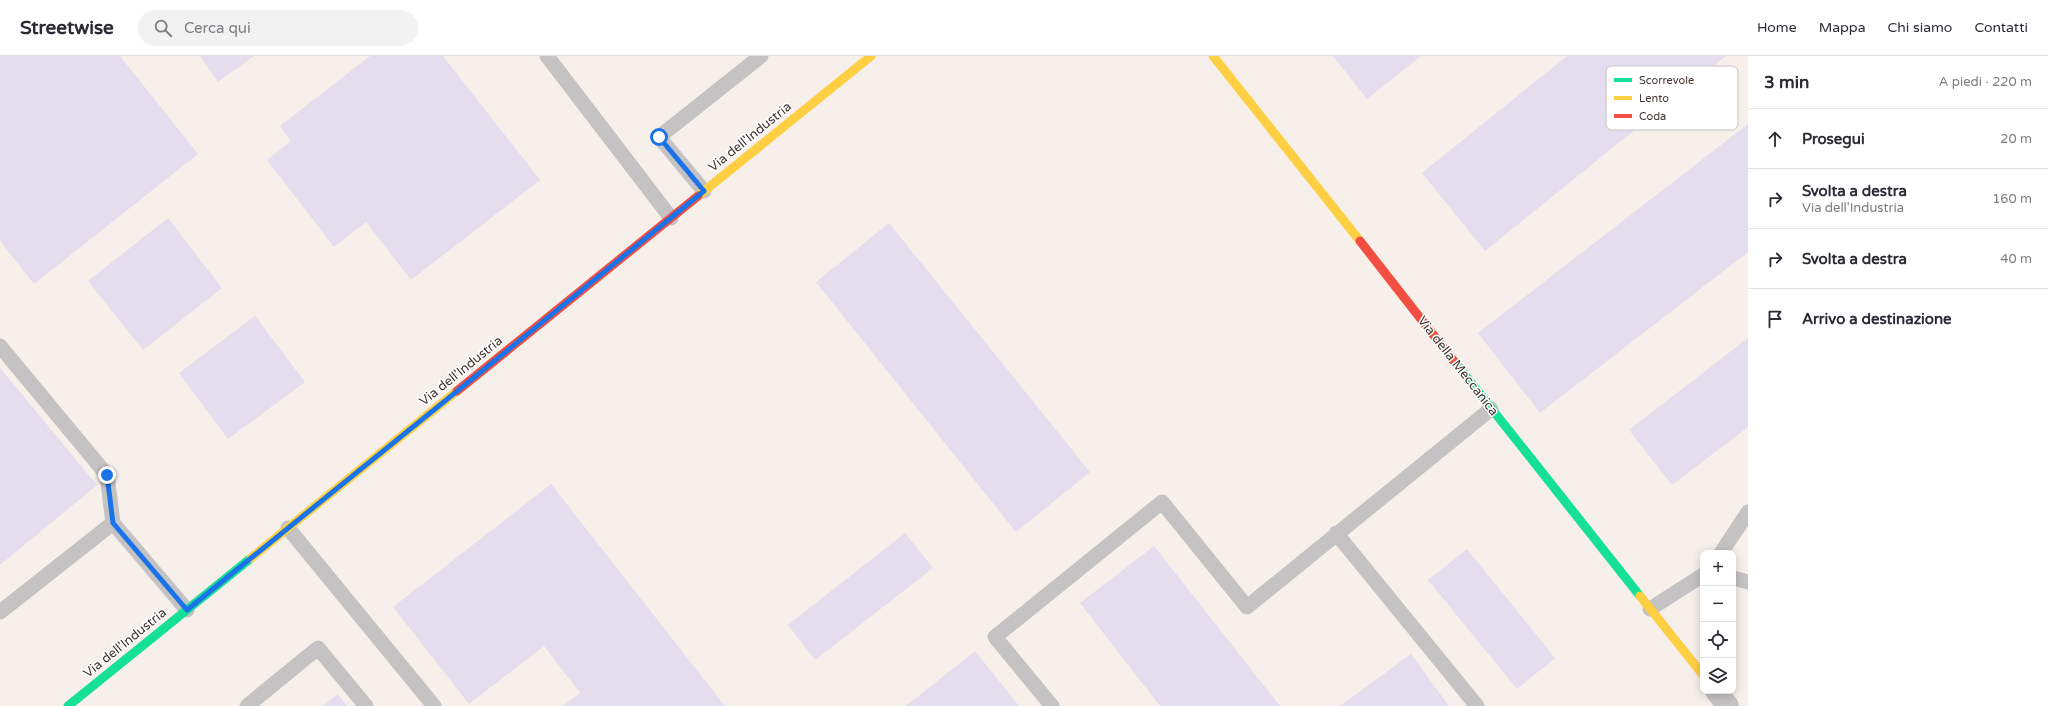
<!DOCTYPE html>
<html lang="it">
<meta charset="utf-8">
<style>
body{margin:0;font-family:"Varela Round",sans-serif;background:#f2f2f3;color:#2b2b33}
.controls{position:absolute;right:12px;bottom:12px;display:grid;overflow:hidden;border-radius:8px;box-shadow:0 2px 10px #0003}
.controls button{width:36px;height:36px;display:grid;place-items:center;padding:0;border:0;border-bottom:1px solid #e1e1e2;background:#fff;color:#2b2b33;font:20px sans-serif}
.stop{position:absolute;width:12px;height:12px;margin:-9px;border:3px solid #1a73e8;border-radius:50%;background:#fff}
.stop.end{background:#1a73e8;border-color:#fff;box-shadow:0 1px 4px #0008}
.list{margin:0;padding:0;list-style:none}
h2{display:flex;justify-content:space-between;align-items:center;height:52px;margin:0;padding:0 16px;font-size:17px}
h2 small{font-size:13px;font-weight:400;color:#7c7c81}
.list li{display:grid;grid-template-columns:26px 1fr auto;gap:12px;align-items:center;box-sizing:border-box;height:60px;padding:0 16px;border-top:1px solid #e1e1e2}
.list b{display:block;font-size:15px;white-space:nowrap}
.list p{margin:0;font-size:13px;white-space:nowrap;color:#7c7c81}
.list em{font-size:13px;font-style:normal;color:#7c7c81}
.icon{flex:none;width:22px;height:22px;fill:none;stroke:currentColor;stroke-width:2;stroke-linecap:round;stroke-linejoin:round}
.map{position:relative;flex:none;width:1748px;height:650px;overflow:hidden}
header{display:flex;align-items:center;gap:24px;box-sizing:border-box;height:56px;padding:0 20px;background:#fff;border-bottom:1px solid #e1e1e2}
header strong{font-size:19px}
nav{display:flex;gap:22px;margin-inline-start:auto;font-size:14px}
.search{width:280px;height:36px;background:#f2f2f3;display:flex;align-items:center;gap:10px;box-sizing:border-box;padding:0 14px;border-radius:22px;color:#7c7c81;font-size:15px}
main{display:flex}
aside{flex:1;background:#fff}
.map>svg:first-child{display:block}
.built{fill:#f7efea;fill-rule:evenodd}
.building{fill:#e4dded}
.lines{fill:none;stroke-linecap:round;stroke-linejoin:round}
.lane{stroke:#c5c2c3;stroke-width:15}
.street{stroke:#c5c2c3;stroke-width:22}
.fast{stroke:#16e098;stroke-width:9}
.slow{stroke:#ffcf43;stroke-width:9}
.jam{stroke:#f24e42;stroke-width:9}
.route{stroke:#1a73e8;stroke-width:5}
.labels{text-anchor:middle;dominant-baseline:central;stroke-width:3;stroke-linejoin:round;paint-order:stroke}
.street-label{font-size:13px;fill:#40352f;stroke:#fff}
.key{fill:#fff;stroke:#c6c2c1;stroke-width:1}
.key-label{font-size:11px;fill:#40352f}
</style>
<header>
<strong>Streetwise</strong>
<div class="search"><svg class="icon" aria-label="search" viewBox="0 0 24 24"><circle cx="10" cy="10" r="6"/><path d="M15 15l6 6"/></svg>Cerca qui</div>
<nav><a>Home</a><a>Mappa</a><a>Chi siamo</a><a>Contatti</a></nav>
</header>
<main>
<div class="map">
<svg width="1748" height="650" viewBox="0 0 1748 650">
<rect width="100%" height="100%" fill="#fbfbfb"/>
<!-- built -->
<path class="built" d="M 0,0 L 1748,0 L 1748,650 L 0,650 ZM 1703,497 L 1733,497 L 1733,635 L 1703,635 Z"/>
<!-- building -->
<path class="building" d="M 0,0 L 120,0 L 198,98 L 34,228 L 0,185 Z
M 200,0 L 254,0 L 218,26 Z
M 370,0 L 443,0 L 540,124 L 411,224 L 366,166 L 334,191 L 267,104 L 291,85 L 280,70 Z
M 1333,0 L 1421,0 L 1367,43 Z
M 1567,0 L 1726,0 L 1485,195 L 1422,117 Z
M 1748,68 L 1748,196 L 1540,357 L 1478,277 Z
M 168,162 L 222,232 L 143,294 L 88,225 Z
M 889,167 L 1090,416 L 1016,476 L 816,226 Z
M 255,260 L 305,326 L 228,383 L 179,317 Z
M 1748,282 L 1748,371 L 1672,429 L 1629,374 Z
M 0,312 L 97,429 L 0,509 Z
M 551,428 L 725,650 L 563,650 L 580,637 L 544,590 L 469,648 L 393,551 Z
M 905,477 L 933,512 L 815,604 L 788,569 Z
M 1154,490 L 1280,650 L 1160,650 L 1080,547 Z
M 1467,493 L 1555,602 L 1517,633 L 1428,524 Z
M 975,595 L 1019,650 L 906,650 Z
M 1411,598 L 1449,650 L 1340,650 Z
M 338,638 L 347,650 L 323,650 Z"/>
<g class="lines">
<!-- lane -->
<path class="lane" d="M 547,0 L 671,162
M 704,135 L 659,81 L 761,0
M 0,290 L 107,419 L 113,467
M 288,472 L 434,650
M 1336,477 L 1477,650
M 1721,497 L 1748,456
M 1733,522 L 1748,526
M 1650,553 L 1703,519
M 0,556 L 113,467 L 187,554
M 247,650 L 318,592 L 366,650
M 1052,650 L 995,581 L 1162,446 L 1247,551 L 1491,353"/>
<!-- street -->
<path class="street" d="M 1716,635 L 1728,650"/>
<!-- fast -->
<path class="fast" d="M 1453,304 L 1640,540
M 68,650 L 251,502"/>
<!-- slow -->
<path class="slow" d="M 1213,0 L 1360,185
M 698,140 L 871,0
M 251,502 L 457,335
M 1640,540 L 1703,619"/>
<!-- jam -->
<path class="jam" d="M 1360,185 L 1453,304
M 457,335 L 698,140"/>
</g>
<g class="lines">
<!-- route -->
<path class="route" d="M 107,419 L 113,467 L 187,554 L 704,135 L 659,81"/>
</g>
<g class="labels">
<!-- street labels -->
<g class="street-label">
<text transform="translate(750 81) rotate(-39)">Via dell'Industria</text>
<text transform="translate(1458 310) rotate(52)">Via della Meccanica</text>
<text transform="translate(461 315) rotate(-39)">Via dell'Industria</text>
<text transform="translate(125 587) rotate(-39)">Via dell'Industria</text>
</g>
</g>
<!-- legend -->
<rect x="1606" y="10" width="132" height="64" rx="6" class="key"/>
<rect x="1614" y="22" width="18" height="4" fill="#16e098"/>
<rect x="1614" y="40" width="18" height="4" fill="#ffcf43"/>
<rect x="1614" y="58" width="18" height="4" fill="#f24e42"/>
<g class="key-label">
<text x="1639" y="28">Scorrevole</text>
<text x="1639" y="46">Lento</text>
<text x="1639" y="64">Coda</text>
</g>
</svg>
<div class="controls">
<button>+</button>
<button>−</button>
<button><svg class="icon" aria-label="locate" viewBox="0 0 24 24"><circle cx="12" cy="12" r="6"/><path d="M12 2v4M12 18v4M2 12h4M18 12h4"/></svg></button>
<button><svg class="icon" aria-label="layers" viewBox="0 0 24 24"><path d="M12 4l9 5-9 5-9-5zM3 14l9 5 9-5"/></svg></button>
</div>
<div class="stop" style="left:659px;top:81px"></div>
<div class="stop end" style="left:107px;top:419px"></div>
</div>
<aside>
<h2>3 min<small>A piedi · 220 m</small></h2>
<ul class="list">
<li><svg class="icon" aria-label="ahead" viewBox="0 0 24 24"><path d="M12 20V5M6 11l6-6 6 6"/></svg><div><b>Prosegui</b></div><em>20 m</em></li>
<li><svg class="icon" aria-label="right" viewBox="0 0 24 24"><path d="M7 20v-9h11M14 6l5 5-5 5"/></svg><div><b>Svolta a destra</b><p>Via dell'Industria</p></div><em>160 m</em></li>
<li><svg class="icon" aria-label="right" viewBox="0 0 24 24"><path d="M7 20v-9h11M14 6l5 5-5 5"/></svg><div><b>Svolta a destra</b></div><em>40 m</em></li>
<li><svg class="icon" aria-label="arrive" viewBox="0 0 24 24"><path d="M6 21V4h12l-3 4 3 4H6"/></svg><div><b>Arrivo a destinazione</b></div></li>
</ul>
</aside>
</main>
